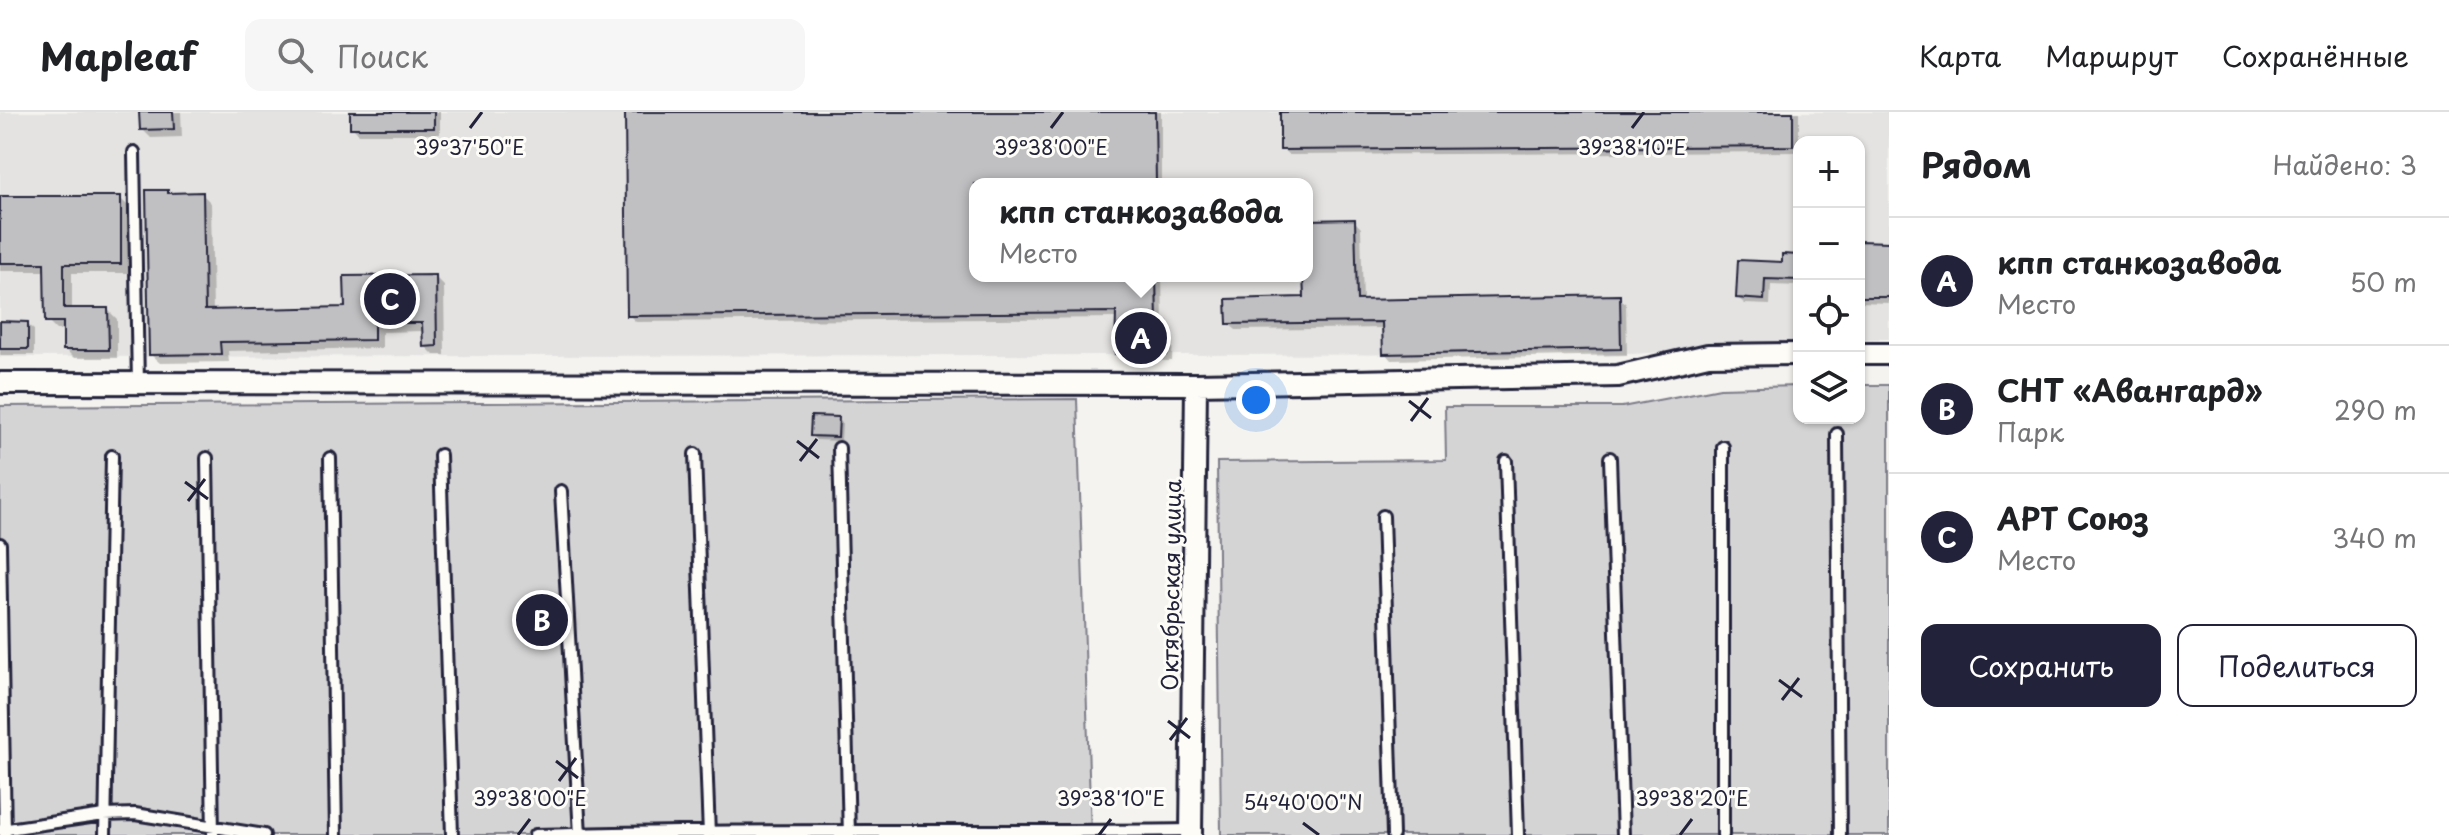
<!DOCTYPE html>
<html lang="ru">
<meta charset="utf-8">
<style>
body{margin:0;font-family:"Playpen Sans",sans-serif;background:#f6f6f6;color:#202124}
.controls{position:absolute;right:24px;top:24px;display:grid;overflow:hidden;border-radius:16px;box-shadow:0 2px 6px #0004}
.controls button{width:72px;height:72px;display:grid;place-items:center;padding:0;border:0;border-bottom:2px solid #e0e0e0;background:#fff;color:#202124;font:40px sans-serif}
.you{position:absolute;left:1256px;top:288px;width:28px;height:28px;margin:-20px;border:6px solid #fff;border-radius:50%;background:#1a73e8;box-shadow:0 0 0 12px #1a73e833}
.badge{display:grid;place-items:center;width:52px;height:52px;border-radius:50%;background:#22223b;color:#fff;font-size:26px;font-weight:700}
.pin{position:absolute;translate:-50% -50%;border:4px solid #fff;box-shadow:0 2px 8px #0006}
.popup{position:absolute;left:969px;top:66px;width:344px;height:104px;box-sizing:border-box;display:grid;place-content:center;border-radius:16px;background:#fff;filter:drop-shadow(0 2px 6px #0005);font-size:26px;white-space:nowrap;color:#757577}
.popup b{font-size:30px;color:#202124}
.popup::after{content:'';position:absolute;left:50%;top:100%;margin-left:-16px;border:16px solid transparent;border-top-color:#fff}
.list{margin:0;padding:0;list-style:none}
h2{display:flex;justify-content:space-between;align-items:center;height:104px;margin:0;padding:0 32px;font-size:34px}
h2 small{font-size:26px;font-weight:400;color:#757577}
.list li{display:grid;grid-template-columns:52px 1fr auto;gap:24px;align-items:center;box-sizing:border-box;height:128px;padding:0 32px;border-top:2px solid #e0e0e0}
.list b{display:block;font-size:30px;white-space:nowrap}
.list p{margin:0;font-size:26px;white-space:nowrap;color:#757577}
.list em{font-size:26px;font-style:normal;color:#757577}
.actions{display:flex;gap:16px;padding:24px 32px}
.actions a{flex:1;padding:18px 0;border:2px solid #22223b;border-radius:16px;text-align:center;font-size:28px;color:#22223b}
.actions .main{background:#22223b;color:#fff}
.icon{flex:none;width:44px;height:44px;fill:none;stroke:currentColor;stroke-width:2;stroke-linecap:round;stroke-linejoin:round}
.map{position:relative;flex:none;width:1889px;height:723px;overflow:hidden}
header{display:flex;align-items:center;gap:48px;box-sizing:border-box;height:112px;padding:0 40px;background:#fff;border-bottom:2px solid #e0e0e0}
header strong{font-size:38px}
nav{display:flex;gap:44px;margin-inline-start:auto;font-size:28px}
.search{width:560px;height:72px;background:#f6f6f6;display:flex;align-items:center;gap:20px;box-sizing:border-box;padding:0 28px;border-radius:16px;color:#757577;font-size:30px}
main{display:flex}
aside{flex:1;background:#fff}
.map>svg:first-child{display:block}
.built{fill:#e4e3e2;fill-rule:evenodd}
.green{fill:#d5d4d5;stroke:#7c7b88;stroke-width:2}
.shadow{fill:#0003}
.building{fill:#c0bfc2;stroke:#22223b;stroke-width:2}
.lines{fill:none;stroke-linecap:round;stroke-linejoin:round}
.service-casing{stroke:#22223b;stroke-width:16}
.minor-casing{stroke:#22223b;stroke-width:26}
.service{stroke:#fdfcf7;stroke-width:10}
.minor{stroke:#fdfcf7;stroke-width:20}
.ticks{fill:none;stroke:#22223b;stroke-width:3}
.labels{text-anchor:middle;dominant-baseline:central;stroke-width:6;stroke-linejoin:round;paint-order:stroke}
.street-label{font-size:22px;fill:#22223b;stroke:#fdfcf7}
.ticks-label{font-size:20px;text-anchor:middle;fill:#22223b;stroke:#fdfcf7;stroke-width:6;stroke-linejoin:round;paint-order:stroke}
</style>
<header>
<strong>Mapleaf</strong>
<div class="search"><svg class="icon" aria-label="search" viewBox="0 0 24 24"><circle cx="10" cy="10" r="6"/><path d="M15 15l6 6"/></svg>Поиск</div>
<nav><a>Карта</a><a>Маршрут</a><a>Сохранённые</a></nav>
</header>
<main>
<div class="map">
<svg width="1889" height="723" viewBox="0 0 1889 723">
<rect width="100%" height="100%" fill="#f4f3ef"/>
<filter id="ink" filterUnits="userSpaceOnUse"><feTurbulence type="fractalNoise" baseFrequency=".0125" numOctaves="2"/><feDisplacementMap in="SourceGraphic" scale="16" xChannelSelector="R" yChannelSelector="G"/><feConvolveMatrix kernelMatrix="1 2 1 2 8 2 1 2 1" color-interpolation-filters="sRGB"/></filter>
<g filter="url(#ink)">
<!-- built -->
<path class="built" d="M 0,0 L 1889,0 L 1889,227 L 1859,228 L 1859,30 L 1799,30 L 1799,232 L 1632,242 L 0,245 ZM 975,72 L 1307,72 L 1307,164 L 975,164 Z"/>
<!-- green -->
<path class="green" d="M 1859,273 L 1889,273 L 1889,723 L 1221,723 L 1217,350 L 1446,348 L 1445,295 L 1622,295 L 1720,276 L 1799,274 L 1799,306 L 1859,306 Z
M 1077,287 L 1091,723 L 0,723 L 0,294 Z"/>
<!-- shadow -->
<path class="shadow" d="M 141,0 L 181,0 L 182,25 L 151,26 L 142,17 Z
M 352,0 L 440,0 L 440,22 L 359,22 L 352,15 Z
M 627,0 L 1161,0 L 1161,72 L 975,72 L 975,164 L 1162,164 L 1163,212 L 1166,212 L 1173,218 L 1172,249 L 1124,248 L 1118,241 L 1118,206 L 636,210 L 629,203 Z
M 1282,0 L 1799,0 L 1799,40 L 1289,43 L 1282,37 Z
M 167,80 L 170,83 L 202,82 L 211,91 L 213,200 L 347,197 L 435,165 L 444,174 L 445,243 L 434,243 L 425,234 L 424,219 L 382,220 L 382,236 L 228,239 L 229,250 L 160,251 L 151,243 Z
M 0,86 L 120,86 L 129,95 L 129,161 L 72,161 L 72,198 L 108,198 L 117,207 L 117,246 L 74,246 L 65,237 L 65,218 L 56,218 L 47,209 L 46,159 L 0,159 Z
M 1354,109 L 1361,116 L 1363,190 L 1619,185 L 1626,192 L 1627,243 L 1391,248 L 1385,241 L 1384,216 L 1236,218 L 1229,212 L 1306,187 L 1307,110 Z
M 1859,131 L 1889,133 L 1889,191 L 1859,190 Z
M 1799,145 L 1799,174 L 1771,173 L 1770,193 L 1745,192 L 1738,186 L 1784,152 Z
M 0,211 L 27,212 L 34,218 L 34,243 L 0,243 Z
M 838,307 L 842,311 L 841,329 L 816,328 L 812,324 Z"/>
<!-- building -->
<path class="building" d="M 139,0 L 173,0 L 174,17 L 140,18 Z
M 350,0 L 434,0 L 434,16 L 350,16 Z
M 625,0 L 1155,0 L 1156,72 L 975,72 L 975,164 L 1156,164 L 1157,210 L 1167,210 L 1167,243 L 1115,242 L 1116,200 L 627,204 Z
M 1280,0 L 1793,0 L 1793,34 L 1280,38 Z
M 146,78 L 168,78 L 168,81 L 203,80 L 205,198 L 345,195 L 344,164 L 436,163 L 437,234 L 423,235 L 422,211 L 374,211 L 374,228 L 220,230 L 221,242 L 149,243 Z
M 0,84 L 121,84 L 121,152 L 64,152 L 64,196 L 108,196 L 109,238 L 63,238 L 63,210 L 45,210 L 44,151 L 0,151 Z
M 1355,107 L 1357,188 L 1620,183 L 1621,237 L 1383,242 L 1382,210 L 1227,212 L 1226,187 L 1304,185 L 1303,164 L 1307,164 L 1307,108 Z
M 1859,129 L 1889,130 L 1889,185 L 1859,185 Z
M 1782,142 L 1799,143 L 1799,168 L 1765,167 L 1764,188 L 1736,186 L 1738,148 L 1782,150 Z
M 0,209 L 28,210 L 28,237 L 0,237 Z
M 811,304 L 839,305 L 838,325 L 810,324 Z"/>
<g class="lines">
<!-- service casing -->
<g class="service-casing">
<path id="service" d="M 134,40 L 138,273
M 1837,322 L 1840,723
M 1723,335 L 1723,723
M 839,336 L 849,723
M 695,342 L 709,723
M 440,343 L 452,723
M 207,346 L 213,723
M 330,346 L 336,723
M 1610,346 L 1623,723
M 1506,349 L 1518,723
M 561,379 L 580,723
M 1383,404 L 1393,723
M 0,432 L 5,723
M 1,718 L 104,703 L 135,702 L 264,723
M 105,723 L 112,344
M 535,723 C 753,716 972,721 1191,718"/>
</g>
<!-- minor casing -->
<g class="minor-casing">
<path id="minor" d="M 1859,242 L 1889,242
M 0,271 L 1196,272 L 1618,264 L 1708,243 L 1799,242
M 1191,723 L 1196,272"/>
</g>
<!-- service -->
<use href="#service" class="service"/>
<!-- minor -->
<use href="#minor" class="minor"/>
</g>
</g>
<!-- ticks -->
<path class="ticks" d="M 470,16 L 482,0M 1051,16 L 1063,0M 1632,16 L 1644,0M 1409,289 L 1431,306M 1411,309 L 1428,286M 797,329 L 819,346M 800,349 L 817,327M 185,370 L 208,387M 188,389 L 205,367M 1779,568 L 1802,585M 1782,588 L 1799,566M 1168,609 L 1190,626M 1170,628 L 1187,606M 556,649 L 578,666M 559,669 L 576,646M 1303,711 L 1319,723M 518,723 L 530,707M 1099,723 L 1111,707M 1680,723 L 1692,707"/>
<g class="labels">
<!-- street labels -->
<g class="street-label">
<text transform="translate(1170 473) rotate(-89)">Октябрьская улица</text>
</g>
</g>
<g class="ticks-label">
<text x="470" y="43">39°37'50"E</text>
<text x="1051" y="43">39°38'00"E</text>
<text x="1632" y="43">39°38'10"E</text>
<text x="530" y="694">39°38'00"E</text>
<text x="1111" y="694">39°38'10"E</text>
<text x="1692" y="694">39°38'20"E</text>
<text x="1303" y="698">54°40'00"N</text>
</g>
</svg>
<div class="controls">
<button>+</button>
<button>−</button>
<button><svg class="icon" aria-label="locate" viewBox="0 0 24 24"><circle cx="12" cy="12" r="6"/><path d="M12 2v4M12 18v4M2 12h4M18 12h4"/></svg></button>
<button><svg class="icon" aria-label="layers" viewBox="0 0 24 24"><path d="M12 4l9 5-9 5-9-5zM3 14l9 5 9-5"/></svg></button>
</div>
<div class="you"></div>
<div class="pin badge" style="left:1141px;top:226px">A</div>
<div class="popup"><b>кпп станкозавода</b>Место</div>
<div class="pin badge" style="left:542px;top:508px">B</div>
<div class="pin badge" style="left:390px;top:187px">C</div>
</div>
<aside>
<h2>Рядом<small>Найдено: 3</small></h2>
<ul class="list">
<li><span class="badge">A</span><div><b>кпп станкозавода</b><p>Место</p></div><em>50 m</em></li>
<li><span class="badge">B</span><div><b>СНТ «Авангард»</b><p>Парк</p></div><em>290 m</em></li>
<li><span class="badge">C</span><div><b>АРТ Союз</b><p>Место</p></div><em>340 m</em></li>
</ul>
<div class="actions"><a class="main">Сохранить</a><a>Поделиться</a></div>
</aside>
</main>
